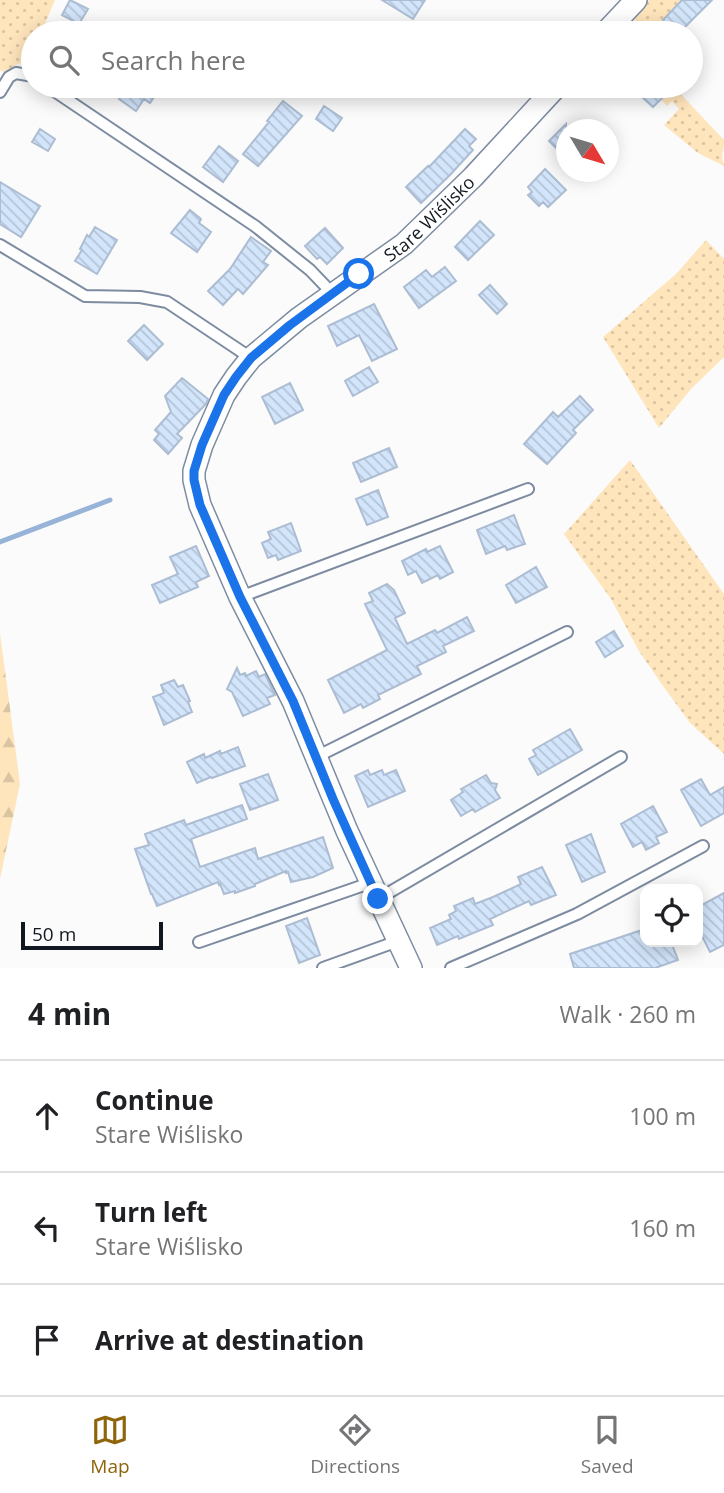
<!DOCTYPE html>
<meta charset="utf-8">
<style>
body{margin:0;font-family:"Open Sans",sans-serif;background:#f2f2f2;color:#202124}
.controls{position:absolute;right:21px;bottom:21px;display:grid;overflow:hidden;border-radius:14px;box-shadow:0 4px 18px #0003}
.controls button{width:63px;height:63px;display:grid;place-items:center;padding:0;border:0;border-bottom:2px solid #e0e0e0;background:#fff;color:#202124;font:35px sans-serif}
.compass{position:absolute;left:556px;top:119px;width:63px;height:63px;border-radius:50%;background:#fff;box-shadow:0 4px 18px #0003;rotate:128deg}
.scale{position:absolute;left:21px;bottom:18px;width:142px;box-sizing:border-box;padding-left:7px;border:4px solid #121820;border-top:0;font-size:19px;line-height:24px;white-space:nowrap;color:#121820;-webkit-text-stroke:5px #fbfbfb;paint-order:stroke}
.stop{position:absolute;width:21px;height:21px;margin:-16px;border:5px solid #1a73e8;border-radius:50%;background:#fff}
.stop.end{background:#1a73e8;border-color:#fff;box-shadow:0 2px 7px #0008}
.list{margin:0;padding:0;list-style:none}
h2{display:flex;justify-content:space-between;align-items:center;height:91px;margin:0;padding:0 28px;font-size:30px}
h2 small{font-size:23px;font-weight:400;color:#757577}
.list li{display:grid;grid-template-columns:46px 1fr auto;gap:21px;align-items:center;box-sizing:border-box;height:112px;padding:0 28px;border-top:2px solid #e0e0e0}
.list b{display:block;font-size:26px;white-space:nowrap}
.list p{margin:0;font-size:23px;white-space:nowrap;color:#757577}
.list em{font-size:23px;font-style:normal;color:#757577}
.icon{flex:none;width:38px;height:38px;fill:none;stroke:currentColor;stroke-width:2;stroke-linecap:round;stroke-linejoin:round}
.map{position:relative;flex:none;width:724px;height:968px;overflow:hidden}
.search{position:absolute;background:#fff;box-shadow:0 4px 18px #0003;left:21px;right:21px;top:21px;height:77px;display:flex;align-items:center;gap:18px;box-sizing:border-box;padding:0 24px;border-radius:38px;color:#757577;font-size:26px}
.sheet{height:427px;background:#fff}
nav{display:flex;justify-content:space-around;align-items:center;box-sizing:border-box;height:98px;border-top:2px solid #e0e0e0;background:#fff;font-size:19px;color:#757577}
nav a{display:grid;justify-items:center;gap:4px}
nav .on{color:#8f650c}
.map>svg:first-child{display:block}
.grass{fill:url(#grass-dots)}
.forest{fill:url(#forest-firs)}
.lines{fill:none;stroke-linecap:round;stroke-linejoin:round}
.stream{stroke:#97b3d8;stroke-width:5}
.building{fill:url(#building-back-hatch);stroke:#acbdd3;stroke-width:2}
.lane-casing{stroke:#7d8ca1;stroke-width:14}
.street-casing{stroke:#7d8ca1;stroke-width:24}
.lane{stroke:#fff;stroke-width:10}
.street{stroke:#fff;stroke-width:21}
.route{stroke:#1a73e8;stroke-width:9}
.labels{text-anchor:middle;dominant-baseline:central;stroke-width:5;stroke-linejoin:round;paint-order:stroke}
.street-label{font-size:18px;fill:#121820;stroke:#fbfbfb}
</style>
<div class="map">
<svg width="724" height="968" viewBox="0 0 724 968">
<defs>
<pattern id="grass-dots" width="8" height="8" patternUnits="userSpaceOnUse" patternTransform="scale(1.75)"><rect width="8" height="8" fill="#ffe5bc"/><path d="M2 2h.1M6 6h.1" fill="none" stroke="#dac4a1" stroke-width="1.8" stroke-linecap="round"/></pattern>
<pattern id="forest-firs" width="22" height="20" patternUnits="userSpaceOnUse" patternTransform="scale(1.75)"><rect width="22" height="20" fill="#ffe5bc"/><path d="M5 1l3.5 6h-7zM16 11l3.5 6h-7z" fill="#dac4a1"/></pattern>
<pattern id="building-back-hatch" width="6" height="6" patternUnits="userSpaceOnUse" patternTransform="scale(1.75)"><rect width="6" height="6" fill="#d3e5fb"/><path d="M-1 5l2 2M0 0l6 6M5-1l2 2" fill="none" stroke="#b4c4d7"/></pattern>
</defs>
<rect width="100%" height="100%" fill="#fbfbfb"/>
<!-- grass -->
<path class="grass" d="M 0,0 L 55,0 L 41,33 L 33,33 C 33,62 26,59 4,72 L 0,70 Z
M 649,0 L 681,0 L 659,24 L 667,33 L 647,33 L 632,17 Z
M 657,86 L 673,86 L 724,140 C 724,152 720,153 724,166 L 698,153 L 664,125 L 679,109 L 672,101 L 667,106 L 660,98 L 664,92 Z
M 706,240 L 724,259 L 724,357 L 691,389 L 659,428 L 603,337 L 676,274 Z
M 630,460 L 724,594 L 724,754 L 690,723 L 663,686 L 639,651 L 611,599 L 564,534 Z"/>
<!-- forest -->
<path class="forest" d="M 0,633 L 20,784 L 0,879 Z"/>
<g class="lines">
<!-- stream -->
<path class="stream" d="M 0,542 L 110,500"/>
</g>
<!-- building -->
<path class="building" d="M 70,0 L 88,9 L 79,24 L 62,15 Z
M 382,0 L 425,0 L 413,19 Z
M 682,0 L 712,0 L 679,33 L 676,33 L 663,20 Z
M 123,86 L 161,86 L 150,103 L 144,99 L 136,111 L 119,99 L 127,88 Z
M 630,86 L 655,86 L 665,95 L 653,107 Z
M 283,101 L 302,116 L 258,166 L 243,154 L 269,122 L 267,121 Z
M 324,106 L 342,118 L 333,131 L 316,119 Z
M 566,124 L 566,158 L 549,141 Z
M 40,129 L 55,139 L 48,151 L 32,142 Z
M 465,129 L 476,139 L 469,146 L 473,150 L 450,175 L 421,203 L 406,187 L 428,166 L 429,167 Z
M 219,146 L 238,161 L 223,182 L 203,167 Z
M 545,169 L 566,190 L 548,207 L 543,202 L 539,206 L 528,195 L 532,192 L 528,187 Z
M 0,182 L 40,206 L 21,237 L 0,224 Z
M 190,210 L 201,219 L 199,223 L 211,232 L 197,252 L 171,233 Z
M 480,221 L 494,235 L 468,260 L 455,247 Z
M 95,227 L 117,240 L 97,274 L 75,261 L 82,250 L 80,249 L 87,235 L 89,237 Z
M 325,228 L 343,248 L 327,264 L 320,257 L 317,259 L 305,246 Z
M 251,237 L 271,251 L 263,262 L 268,265 L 243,294 L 238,289 L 223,305 L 208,291 L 230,269 Z
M 445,267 L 456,281 L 419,308 L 404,287 L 426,270 L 432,277 Z
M 490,285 L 507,304 L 497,314 L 479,295 Z
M 374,304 L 397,349 L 372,361 L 359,335 L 337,346 L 328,326 Z
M 144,325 L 163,344 L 147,360 L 128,341 Z
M 369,367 L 378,382 L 353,396 L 345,381 Z
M 182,378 L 208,399 L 206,404 L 177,434 L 182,438 L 168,454 L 154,440 L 159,434 L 155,430 L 171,412 L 165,396 Z
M 290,383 L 303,410 L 275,424 L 262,397 Z
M 580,396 L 593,410 L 573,430 L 576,433 L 547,464 L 524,444 L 553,412 L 558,417 Z
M 389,448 L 397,467 L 361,482 L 353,463 Z
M 378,490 L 388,517 L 367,525 L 356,499 Z
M 514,515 L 525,544 L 507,550 L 505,546 L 486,554 L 477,530 Z
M 291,523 L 301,551 L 278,560 L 276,555 L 268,558 L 262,543 L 271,539 L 268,532 Z
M 196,546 L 209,576 L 196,582 L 198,587 L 160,603 L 152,585 L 178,574 L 170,557 Z
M 440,546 L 453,572 L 440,579 L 438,575 L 422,583 L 416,571 L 408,575 L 402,561 L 426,549 L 427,552 Z
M 536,567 L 547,587 L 516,603 L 506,585 Z
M 387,584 L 394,590 L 405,613 L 395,618 L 407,644 L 435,630 L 437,633 L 467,617 L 474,631 L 443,646 L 446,652 L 417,666 L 421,674 L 378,695 L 380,699 L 363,708 L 361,704 L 344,713 L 328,680 L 387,650 L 365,604 L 373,601 L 369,593 Z
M 614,631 L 623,646 L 605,657 L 596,642 Z
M 237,668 L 240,675 L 245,673 L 246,676 L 256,671 L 259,677 L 265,674 L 275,695 L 267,698 L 270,704 L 243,716 L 232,692 L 227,689 Z
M 174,680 L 178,687 L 183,685 L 190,701 L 188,702 L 192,712 L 164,725 L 153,697 L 164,693 L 161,685 Z
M 570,729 L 582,750 L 538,775 L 529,759 L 536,755 L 533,750 Z
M 238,747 L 245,766 L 212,778 L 211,777 L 197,783 L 187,762 L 204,754 L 205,758 L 220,751 L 221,754 Z
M 368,770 L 370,775 L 382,770 L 384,775 L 396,770 L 405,791 L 368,807 L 355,776 Z
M 268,774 L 278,800 L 250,810 L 240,784 Z
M 486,775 L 491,783 L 497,784 L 495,790 L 500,798 L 475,812 L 473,809 L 461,816 L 451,800 L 463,792 L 461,789 Z
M 701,779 L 710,795 L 724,787 L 724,813 L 701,826 L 681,790 Z
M 242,805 L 247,819 L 191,839 L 200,867 L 255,848 L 258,859 L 323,837 L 333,868 L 313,877 L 291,882 L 288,872 L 286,873 L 286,871 L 255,884 L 255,886 L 235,893 L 235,891 L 224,894 L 220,884 L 219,885 L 218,882 L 157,906 L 152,894 L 151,894 L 135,849 L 149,845 L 145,834 L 184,820 L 186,825 Z
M 653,806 L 667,832 L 656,837 L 659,843 L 646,850 L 642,842 L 633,847 L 621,824 Z
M 591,834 L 605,872 L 582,882 L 566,845 Z
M 542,867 L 556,895 L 531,905 L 529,901 L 490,919 L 493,925 L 459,939 L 458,936 L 437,945 L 430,928 L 451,919 L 449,915 L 456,911 L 454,906 L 473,898 L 475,904 L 493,897 L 521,884 L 518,877 Z
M 724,893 L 724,945 L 710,952 L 698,928 L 698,907 Z
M 307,918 L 320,955 L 299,963 L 286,926 Z
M 645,929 L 645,942 L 671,942 L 678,960 L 655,968 L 574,968 L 570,954 Z"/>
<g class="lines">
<!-- lane casing -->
<g class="lane-casing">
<path id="lane" d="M 47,86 L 255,226 L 310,270 L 333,294
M 0,92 L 9,77 L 16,73 L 33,76
M 0,245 L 85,296 L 140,297 L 167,302 L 251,358
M 240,597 L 528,489
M 316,757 L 567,632
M 378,899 L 621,757
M 199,942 L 370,883
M 323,968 L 398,941
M 451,968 L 577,914 L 703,846"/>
</g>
<!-- street casing -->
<g class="street-casing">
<g id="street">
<path d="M 605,33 L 636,0"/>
<path id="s1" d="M 411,968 L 347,831 L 293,701 L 240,597 L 200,505 L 194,480 L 194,471 L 202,445 L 224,395 L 236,377 L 251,358 L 299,318 L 404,244 L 473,177 L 557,86"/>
</g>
</g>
<!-- lane -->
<use href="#lane" class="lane"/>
<!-- street -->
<use href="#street" class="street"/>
</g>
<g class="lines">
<!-- route -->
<path class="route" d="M 359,274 L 290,325 L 251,358 L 236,377 L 224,395 L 202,445 L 194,471 L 194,480 L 200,505 L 240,597 L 293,701 L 333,799 L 378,899"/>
</g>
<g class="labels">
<!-- street labels -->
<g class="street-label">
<text stroke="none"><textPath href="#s1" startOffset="898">Stare Wiślisko</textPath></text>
</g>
</g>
</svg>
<div class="controls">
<button><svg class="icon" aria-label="locate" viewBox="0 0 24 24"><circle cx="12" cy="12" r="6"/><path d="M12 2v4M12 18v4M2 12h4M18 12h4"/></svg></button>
</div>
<svg class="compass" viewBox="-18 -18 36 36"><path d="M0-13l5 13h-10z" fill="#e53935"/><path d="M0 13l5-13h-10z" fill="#757577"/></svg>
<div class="scale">50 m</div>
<div class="stop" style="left:359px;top:274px"></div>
<div class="stop end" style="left:378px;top:899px"></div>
<div class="search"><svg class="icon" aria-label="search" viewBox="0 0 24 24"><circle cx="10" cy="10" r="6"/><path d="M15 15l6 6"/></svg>Search here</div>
</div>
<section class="sheet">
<h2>4 min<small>Walk · 260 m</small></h2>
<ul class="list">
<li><svg class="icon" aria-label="ahead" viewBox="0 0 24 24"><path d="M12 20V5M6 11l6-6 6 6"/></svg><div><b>Continue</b><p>Stare Wiślisko</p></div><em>100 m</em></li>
<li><svg class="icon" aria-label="left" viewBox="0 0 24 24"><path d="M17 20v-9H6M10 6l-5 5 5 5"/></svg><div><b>Turn left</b><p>Stare Wiślisko</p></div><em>160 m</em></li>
<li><svg class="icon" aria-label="arrive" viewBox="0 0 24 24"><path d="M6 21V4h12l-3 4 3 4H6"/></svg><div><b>Arrive at destination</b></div></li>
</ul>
</section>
<nav>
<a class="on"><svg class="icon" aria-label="map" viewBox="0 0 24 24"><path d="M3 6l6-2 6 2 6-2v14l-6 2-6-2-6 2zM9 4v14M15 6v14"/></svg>Map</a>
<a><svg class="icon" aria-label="directions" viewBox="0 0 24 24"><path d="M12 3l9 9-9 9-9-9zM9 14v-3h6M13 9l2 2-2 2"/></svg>Directions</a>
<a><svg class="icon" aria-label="saved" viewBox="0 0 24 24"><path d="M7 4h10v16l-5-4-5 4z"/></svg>Saved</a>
</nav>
